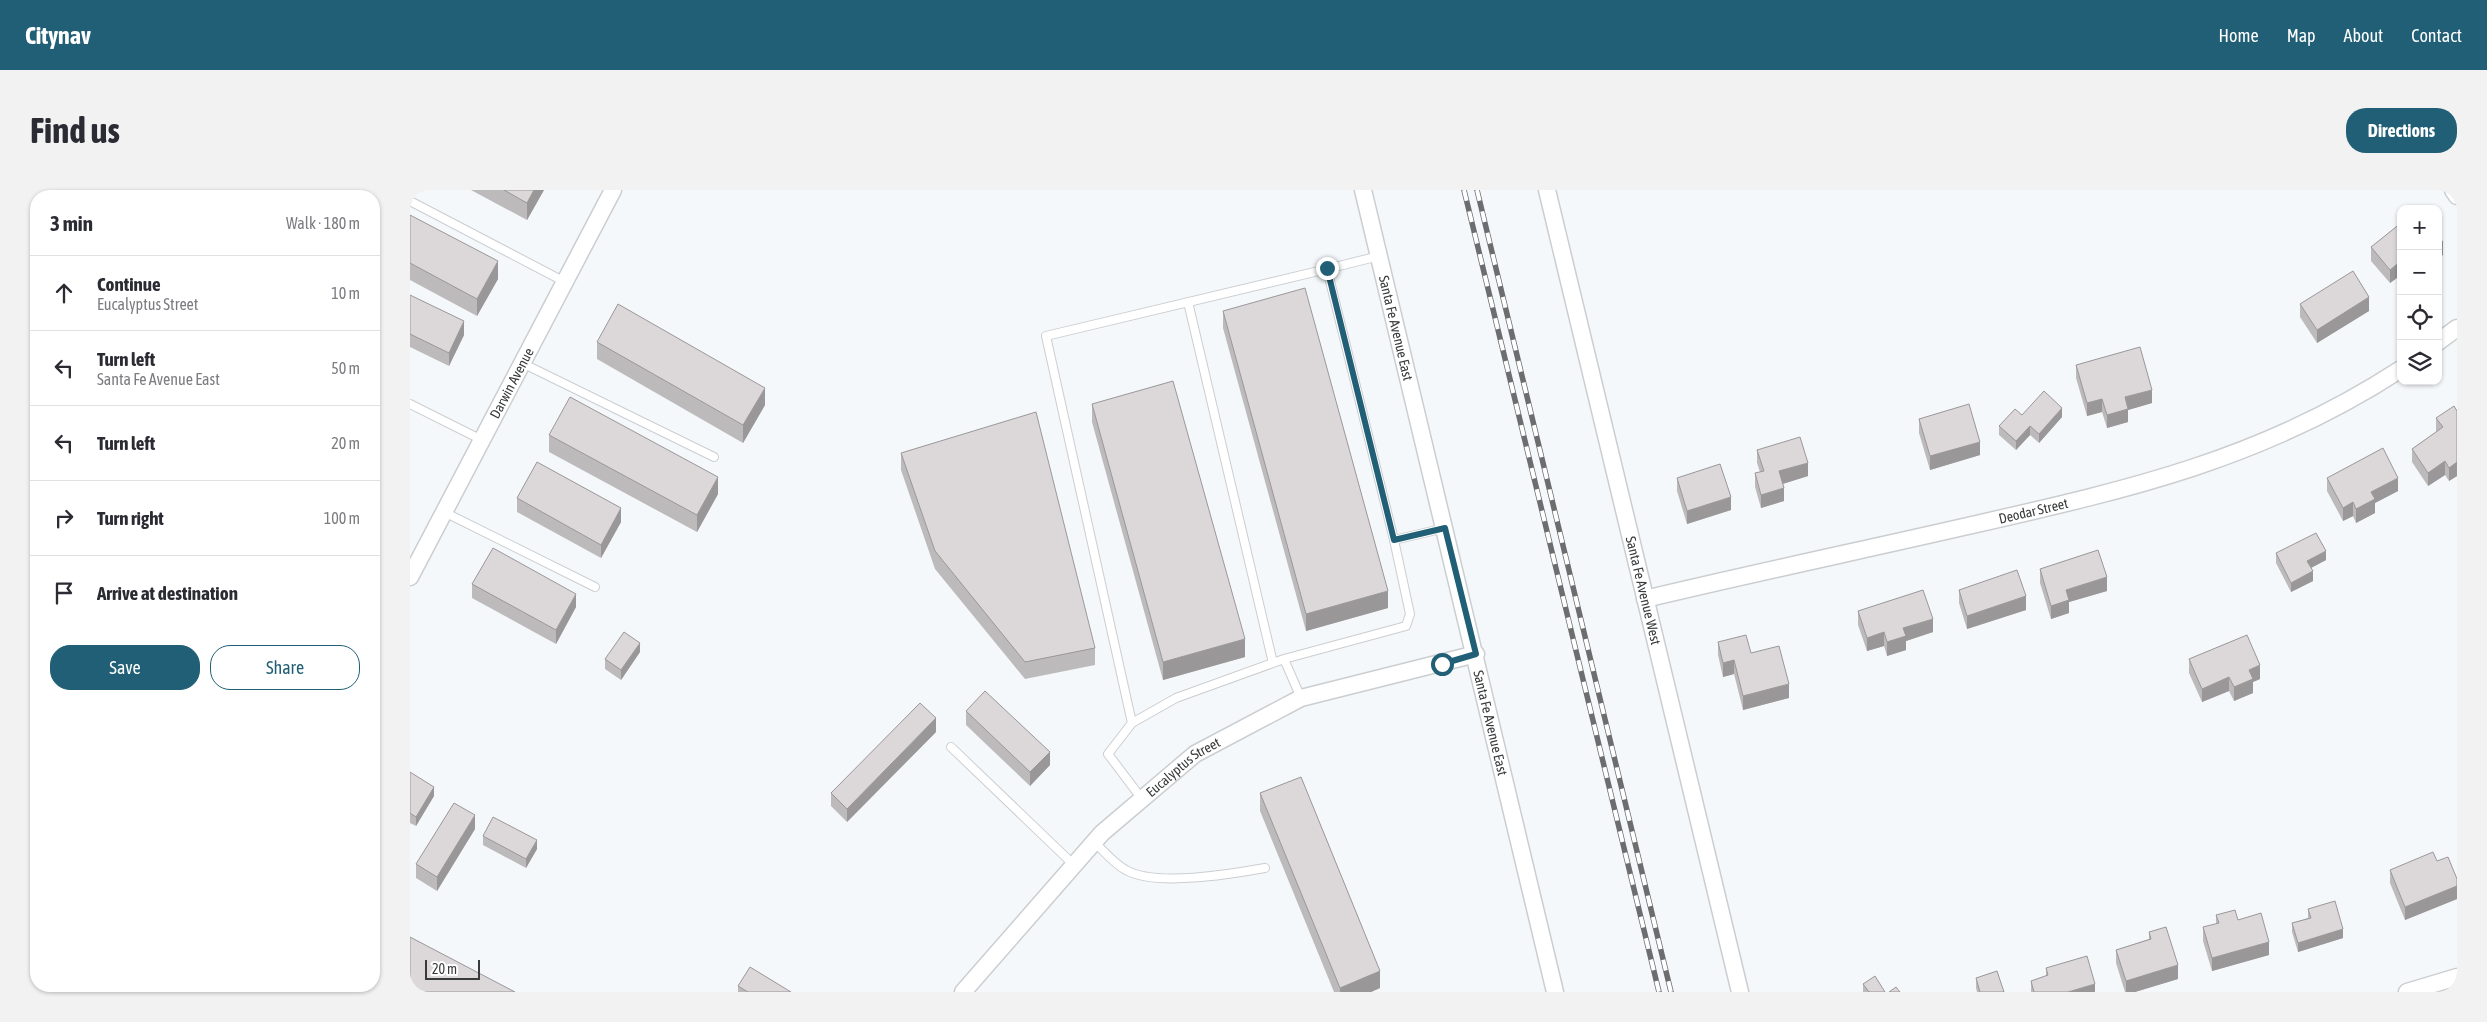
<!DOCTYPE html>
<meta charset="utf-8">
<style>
body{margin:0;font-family:"Asap Condensed",sans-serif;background:#f2f2f3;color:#2b2b33}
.controls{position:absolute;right:15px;top:15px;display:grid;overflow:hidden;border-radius:10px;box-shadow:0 1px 4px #0004}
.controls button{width:45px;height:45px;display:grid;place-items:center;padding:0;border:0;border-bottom:1px solid #e1e1e2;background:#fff;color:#2b2b33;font:25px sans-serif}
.scale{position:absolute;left:15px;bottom:12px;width:55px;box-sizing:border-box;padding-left:5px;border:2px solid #393a3b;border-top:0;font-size:14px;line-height:18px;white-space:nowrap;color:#393a3b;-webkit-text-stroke:4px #fff;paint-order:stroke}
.stop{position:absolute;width:15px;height:15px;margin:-11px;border:4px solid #205f75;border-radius:50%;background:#fff}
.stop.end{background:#205f75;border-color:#fff;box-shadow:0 1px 5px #0008}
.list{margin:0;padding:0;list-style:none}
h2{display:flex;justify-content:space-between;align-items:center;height:65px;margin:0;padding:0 20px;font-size:21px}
h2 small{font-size:16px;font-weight:400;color:#7c7c81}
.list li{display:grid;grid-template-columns:32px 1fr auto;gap:15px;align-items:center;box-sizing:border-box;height:75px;padding:0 20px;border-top:1px solid #e1e1e2}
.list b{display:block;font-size:19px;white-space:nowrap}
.list p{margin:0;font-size:16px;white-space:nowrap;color:#7c7c81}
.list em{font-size:16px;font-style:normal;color:#7c7c81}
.actions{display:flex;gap:10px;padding:15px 20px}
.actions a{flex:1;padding:11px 0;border:1px solid #205f75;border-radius:20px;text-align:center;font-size:18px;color:#205f75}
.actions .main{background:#205f75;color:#fff}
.icon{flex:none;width:28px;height:28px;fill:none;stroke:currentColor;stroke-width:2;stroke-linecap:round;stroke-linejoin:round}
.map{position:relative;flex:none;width:2047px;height:802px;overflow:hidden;border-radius:20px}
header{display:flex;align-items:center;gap:30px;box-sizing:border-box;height:70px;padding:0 25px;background:#205f75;color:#fff}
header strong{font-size:24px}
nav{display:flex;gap:28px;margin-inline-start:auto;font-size:18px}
.intro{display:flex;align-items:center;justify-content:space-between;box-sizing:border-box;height:120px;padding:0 30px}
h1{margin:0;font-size:35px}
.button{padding:12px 22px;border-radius:20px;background:#205f75;color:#fff;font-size:18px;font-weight:700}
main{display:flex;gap:30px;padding:0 30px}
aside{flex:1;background:#fff;border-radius:20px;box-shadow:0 1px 4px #0004}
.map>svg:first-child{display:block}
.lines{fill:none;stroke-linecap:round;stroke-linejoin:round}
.service-casing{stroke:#cbced0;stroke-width:10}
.minor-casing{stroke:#cbced0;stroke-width:19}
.service{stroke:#fff;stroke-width:8}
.minor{stroke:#fff;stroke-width:16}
.rail-casing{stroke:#6b6d6e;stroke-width:5.5}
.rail{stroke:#fff;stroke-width:4;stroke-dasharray:11;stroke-linecap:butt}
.wall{fill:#bdbabb}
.shaded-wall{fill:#9a9798}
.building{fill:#dcd8d9;stroke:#9a9798}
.route{stroke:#205f75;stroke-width:6}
.labels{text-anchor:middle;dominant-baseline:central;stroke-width:5;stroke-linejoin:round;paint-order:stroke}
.street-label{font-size:14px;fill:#393a3b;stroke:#fff}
</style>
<header>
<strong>Citynav</strong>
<nav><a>Home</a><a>Map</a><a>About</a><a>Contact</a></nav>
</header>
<div class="intro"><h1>Find us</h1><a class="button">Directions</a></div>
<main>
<aside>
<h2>3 min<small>Walk · 180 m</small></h2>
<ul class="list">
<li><svg class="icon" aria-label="ahead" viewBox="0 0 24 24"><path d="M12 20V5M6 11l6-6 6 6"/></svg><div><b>Continue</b><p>Eucalyptus Street</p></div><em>10 m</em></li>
<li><svg class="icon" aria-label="left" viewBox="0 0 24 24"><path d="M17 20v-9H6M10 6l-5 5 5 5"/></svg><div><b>Turn left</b><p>Santa Fe Avenue East</p></div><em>50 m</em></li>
<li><svg class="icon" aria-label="left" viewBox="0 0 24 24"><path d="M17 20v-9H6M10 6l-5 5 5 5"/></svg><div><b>Turn left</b></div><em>20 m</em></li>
<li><svg class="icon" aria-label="right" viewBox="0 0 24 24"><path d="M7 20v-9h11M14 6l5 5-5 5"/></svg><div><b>Turn right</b></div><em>100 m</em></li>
<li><svg class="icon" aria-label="arrive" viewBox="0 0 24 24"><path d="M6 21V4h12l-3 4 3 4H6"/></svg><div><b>Arrive at destination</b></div></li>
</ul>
<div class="actions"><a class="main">Save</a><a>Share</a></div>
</aside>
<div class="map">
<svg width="2047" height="802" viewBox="0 0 2047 802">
<rect width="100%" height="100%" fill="#f5f8fb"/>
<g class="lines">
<!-- service casing -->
<g class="service-casing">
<path id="service" d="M 0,11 L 155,92
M 969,66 L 917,79 L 984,350 L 1035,338
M 778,112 L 863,473
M 112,173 L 304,267
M 0,214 L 72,250
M 34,322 L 185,397
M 874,469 L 996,436 L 1000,424 L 984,350
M 722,533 L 636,146 L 917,79
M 541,557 L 664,675
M 732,609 L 698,564 L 722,533 L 766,508 L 874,469 L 891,508
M 684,652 C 694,661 704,674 716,680 C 745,697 821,684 855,678"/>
</g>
<!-- minor casing -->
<g class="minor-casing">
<g id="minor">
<path id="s1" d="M 953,0 L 1145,802"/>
<path id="s2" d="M 1137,0 L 1330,802"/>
<path d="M 2043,0 L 2047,6"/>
<path d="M 2028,152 L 2047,138"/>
<path id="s3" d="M 0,387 L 203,0"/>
<path id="s4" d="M 1235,409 C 1344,383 1453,360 1562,335 C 1720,299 1853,269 1991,179"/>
<path id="s5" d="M 553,802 L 692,643 L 785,564 L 891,508 L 1066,464"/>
<path d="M 1997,802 L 2047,787"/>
</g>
</g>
<!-- service -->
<use href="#service" class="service"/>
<!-- minor -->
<use href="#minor" class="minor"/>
<!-- rail casing -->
<g class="rail-casing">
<path id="rail" d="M 1054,0 L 1249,802
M 1067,0 L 1261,802"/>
</g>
<!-- rail -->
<use href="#rail" class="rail"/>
</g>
<!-- wall -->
<path class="wall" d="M 61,0 L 134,0 L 117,30 Z
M 0,25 L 88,89 L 67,126 L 0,90 Z
M 1991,33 L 1991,85 L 1980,93 L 1961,71 L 1961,57 Z
M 0,105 L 54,145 L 39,176 L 0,157 Z
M 1890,114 L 1959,121 L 1907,153 L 1890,127 Z
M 813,121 L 978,418 L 896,441 L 813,138 Z
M 187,152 L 355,215 L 333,253 L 187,169 Z
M 1666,175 L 1742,213 L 1718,220 L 1718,232 L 1697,238 L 1692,222 L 1677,226 L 1666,188 Z
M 682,214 L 835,467 L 753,490 L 682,232 Z
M 2047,221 L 2047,286 L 2039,291 L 2035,285 L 2018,296 L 2002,272 L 2002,259 L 2026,242 L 2026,228 Z
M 1612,225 L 1652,227 L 1629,253 L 1620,245 L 1606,260 L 1589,245 L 1589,236 Z
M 1509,229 L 1570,265 L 1520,280 L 1509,243 Z
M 139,245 L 308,304 L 287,342 L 139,262 Z
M 1347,260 L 1398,286 L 1373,294 L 1374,311 L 1351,318 L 1345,297 L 1345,283 L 1350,282 L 1347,273 Z
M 491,263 L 685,458 L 685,475 L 615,489 L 525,379 L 491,280 Z
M 1267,288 L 1321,320 L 1277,334 L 1267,301 Z
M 1917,288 L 1988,301 L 1965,313 L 1965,323 L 1946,333 L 1943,326 L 1933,331 L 1917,301 Z
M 107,308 L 211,332 L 191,368 L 107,322 Z
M 1866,363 L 1916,370 L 1901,378 L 1903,391 L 1881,402 L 1866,373 Z
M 1630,379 L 1697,401 L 1659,412 L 1659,423 L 1641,429 L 1630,393 Z
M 62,394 L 166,417 L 146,454 L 62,408 Z
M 1549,400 L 1616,420 L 1557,439 L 1549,413 Z
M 1448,421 L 1523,442 L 1496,451 L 1496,460 L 1477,466 L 1474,456 L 1457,461 L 1448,435 Z
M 1308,452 L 1341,463 L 1379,508 L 1333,520 L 1324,484 L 1313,487 L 1308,465 Z
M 230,462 L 211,490 L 195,479 L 195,469 Z
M 1779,469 L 1850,489 L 1843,492 L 1843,503 L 1824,511 L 1819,501 L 1792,512 L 1779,483 Z
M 556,521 L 640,575 L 620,596 L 556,535 Z
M 526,542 L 437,632 L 421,616 L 421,603 Z
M 0,582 L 24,606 L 6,636 L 0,633 Z
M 850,603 L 970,798 L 961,802 L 924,802 L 850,621 Z
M 65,639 L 27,701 L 6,688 L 6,674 Z
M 73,646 L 127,659 L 116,678 L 73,655 Z
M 2027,671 L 2047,689 L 2047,709 L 1995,730 L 1980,693 L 1980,680 Z
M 1898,719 L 1933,748 L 1888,762 L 1882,742 L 1882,733 L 1898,728 Z
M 1806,725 L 1828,730 L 1859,765 L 1802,781 L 1793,751 L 1793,737 L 1806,734 Z
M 1739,742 L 1768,789 L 1725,802 L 1715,802 L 1706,773 L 1706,760 L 1739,749 Z
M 1636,778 L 1685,802 L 1621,802 L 1621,791 L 1636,786 Z
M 1566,788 L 1594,802 L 1567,802 L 1566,798 Z
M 1453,794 L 1475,802 L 1453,802 Z
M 328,796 L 381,802 L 328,802 Z"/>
<!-- shaded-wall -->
<path class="shaded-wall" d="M 124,0 L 134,0 L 117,30 L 117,13 Z
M 2033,52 L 2033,65 L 2028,69 L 2028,56 Z
M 88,71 L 88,89 L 67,126 L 67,109 Z
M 1991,71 L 1991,85 L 1980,93 L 1980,80 Z
M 1959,107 L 1959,121 L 1907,153 L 1907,140 Z
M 54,131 L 54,145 L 39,176 L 39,163 Z
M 355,198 L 355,215 L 333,253 L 333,235 Z
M 1742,200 L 1742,213 L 1718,220 L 1718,232 L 1697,238 L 1697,225 L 1715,207 Z
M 1692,209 L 1692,222 L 1677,226 L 1677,213 Z
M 1652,218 L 1652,227 L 1629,253 L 1629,244 Z
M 1620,236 L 1620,245 L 1606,260 L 1606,251 Z
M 1570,252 L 1570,265 L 1520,280 L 1520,266 Z
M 2035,271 L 2035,285 L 2018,296 L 2018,283 Z
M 2047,272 L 2047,286 L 2039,291 L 2039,278 Z
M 1398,273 L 1398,286 L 1369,295 L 1369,281 Z
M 308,287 L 308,304 L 287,342 L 287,325 Z
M 1988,288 L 1988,301 L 1965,313 L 1965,323 L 1946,333 L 1946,319 L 1961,302 Z
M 1374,298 L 1374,311 L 1351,318 L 1351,305 Z
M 1321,307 L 1321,320 L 1277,334 L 1277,321 Z
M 1943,312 L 1943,326 L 1933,331 L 1933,318 Z
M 211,318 L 211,332 L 191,368 L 191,355 Z
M 1916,361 L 1916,370 L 1897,380 L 1897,371 Z
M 1903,381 L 1903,391 L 1881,402 L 1881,393 Z
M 1697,387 L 1697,401 L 1659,412 L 1659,423 L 1641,429 L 1641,416 L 1656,400 Z
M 978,401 L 978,418 L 896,441 L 896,424 Z
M 166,404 L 166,417 L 146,454 L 146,440 Z
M 1616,406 L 1616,420 L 1557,439 L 1557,426 Z
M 1523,429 L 1523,442 L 1496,451 L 1496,460 L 1477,466 L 1477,452 L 1493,438 Z
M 1474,442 L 1474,456 L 1457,461 L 1457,448 Z
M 835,449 L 835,467 L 753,490 L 753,472 Z
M 230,453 L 230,462 L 211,490 L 211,480 Z
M 1324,470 L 1324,484 L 1313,487 L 1313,473 Z
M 1850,475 L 1850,489 L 1843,492 L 1843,503 L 1824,511 L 1824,497 L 1839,480 Z
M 1819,487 L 1819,501 L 1792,512 L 1792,499 Z
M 1379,494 L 1379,508 L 1333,520 L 1333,506 Z
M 526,528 L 526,542 L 437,632 L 437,619 Z
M 640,562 L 640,575 L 620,596 L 620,582 Z
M 24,597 L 24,606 L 6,636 L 6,627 Z
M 65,625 L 65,639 L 27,701 L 27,687 Z
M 127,650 L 127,659 L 116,678 L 116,669 Z
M 2047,696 L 2047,709 L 1995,730 L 1995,717 Z
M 1933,739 L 1933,748 L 1888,762 L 1888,753 Z
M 1859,752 L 1859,765 L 1802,781 L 1802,768 Z
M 1768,775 L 1768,789 L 1725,802 L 1716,802 L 1716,791 Z
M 970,781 L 970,798 L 961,802 L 930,802 L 930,798 Z
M 1685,794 L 1685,802 L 1658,802 Z"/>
<!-- building -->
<path class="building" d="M 94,0 L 124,0 L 117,13 Z
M 0,25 L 88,71 L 67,109 L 0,73 Z
M 1991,33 L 1991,71 L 1980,80 L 1961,57 Z
M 2028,46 L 2033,52 L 2028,56 Z
M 1943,81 L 1959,107 L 1907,140 L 1890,114 Z
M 895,98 L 978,401 L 896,424 L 813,121 Z
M 0,105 L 54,131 L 39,163 L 0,144 Z
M 208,114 L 355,198 L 333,235 L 187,152 Z
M 1730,157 L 1742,200 L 1715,207 L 1718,219 L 1697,225 L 1692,209 L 1677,213 L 1666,175 Z
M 763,191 L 835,449 L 753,472 L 682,214 Z
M 1634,201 L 1652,218 L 1629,244 L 1620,236 L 1606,251 L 1589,236 L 1605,219 L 1612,225 Z
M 160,207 L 308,287 L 287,325 L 139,245 Z
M 1559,214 L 1570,252 L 1520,266 L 1509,229 Z
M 2044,216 L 2047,221 L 2047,272 L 2039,278 L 2035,271 L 2018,283 L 2002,259 L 2033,237 L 2026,228 Z
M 626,222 L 685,458 L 615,472 L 525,361 L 491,263 Z
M 1390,247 L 1398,273 L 1369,281 L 1374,298 L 1351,305 L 1345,283 L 1354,281 L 1347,260 Z
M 1973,258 L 1988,288 L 1961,302 L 1965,309 L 1946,319 L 1943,312 L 1933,318 L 1917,288 Z
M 127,272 L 211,318 L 191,355 L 107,308 Z
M 1310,274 L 1321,307 L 1277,321 L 1267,288 Z
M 1906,343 L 1916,361 L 1897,371 L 1903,381 L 1881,393 L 1866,363 Z
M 83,358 L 166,404 L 146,440 L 62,394 Z
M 1688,360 L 1697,387 L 1656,400 L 1659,410 L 1641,416 L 1630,379 Z
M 1607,380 L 1616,406 L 1557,426 L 1549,400 Z
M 1513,400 L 1523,429 L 1493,438 L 1496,446 L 1477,452 L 1474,442 L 1457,448 L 1448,421 Z
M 214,442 L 230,453 L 211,480 L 195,469 Z
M 1336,445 L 1341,463 L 1369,456 L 1379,494 L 1333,506 L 1324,470 L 1313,473 L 1308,452 Z
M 1837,445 L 1850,475 L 1839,480 L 1843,489 L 1824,497 L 1819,487 L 1792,499 L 1779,469 Z
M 575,501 L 640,562 L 620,582 L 556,521 Z
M 510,513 L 526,528 L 437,619 L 421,603 Z
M 0,582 L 24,597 L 6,627 L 0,623 Z
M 891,587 L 970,781 L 930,798 L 850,603 Z
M 44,613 L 65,625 L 27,687 L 6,674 Z
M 83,627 L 127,650 L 116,669 L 73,646 Z
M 2023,662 L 2027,671 L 2038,667 L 2047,689 L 2047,696 L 1995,717 L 1980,680 Z
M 1925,711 L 1933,739 L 1888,753 L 1882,733 L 1901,728 L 1898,719 Z
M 1825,720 L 1828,730 L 1851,723 L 1859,752 L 1802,768 L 1793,737 L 1809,733 L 1806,725 Z
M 1756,737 L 1768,775 L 1716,791 L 1706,760 L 1741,749 L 1739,742 Z
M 0,747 L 105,802 L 0,802 Z
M 1677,766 L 1685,794 L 1658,802 L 1624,802 L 1621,791 L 1638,785 L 1636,778 Z
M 340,777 L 381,802 L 338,802 L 328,796 Z
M 1587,781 L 1594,802 L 1570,802 L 1566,788 Z
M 1465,786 L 1475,802 L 1459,802 L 1453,794 Z
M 1486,797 L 1490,802 L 1479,802 Z"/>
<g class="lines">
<!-- route -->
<path class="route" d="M 917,78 L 984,350 L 1035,338 L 1066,464 L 1032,474"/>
</g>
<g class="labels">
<!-- street labels -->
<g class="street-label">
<text stroke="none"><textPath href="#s1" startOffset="142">Santa Fe Avenue East</textPath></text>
<text stroke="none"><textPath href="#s3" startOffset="219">Darwin Avenue</textPath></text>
<text stroke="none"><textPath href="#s4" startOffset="398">Deodar Street</textPath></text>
<text stroke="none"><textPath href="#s2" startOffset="412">Santa Fe Avenue West</textPath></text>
<text stroke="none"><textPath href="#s1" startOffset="548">Santa Fe Avenue East</textPath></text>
<text stroke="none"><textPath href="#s5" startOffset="316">Eucalyptus Street</textPath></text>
</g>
</g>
</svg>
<div class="controls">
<button>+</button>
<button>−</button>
<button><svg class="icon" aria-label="locate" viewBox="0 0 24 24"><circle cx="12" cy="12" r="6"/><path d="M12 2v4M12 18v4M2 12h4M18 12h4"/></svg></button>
<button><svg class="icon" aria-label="layers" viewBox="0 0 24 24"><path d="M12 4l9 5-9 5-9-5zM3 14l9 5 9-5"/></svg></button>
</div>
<div class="scale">20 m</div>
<div class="stop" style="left:1032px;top:474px"></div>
<div class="stop end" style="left:917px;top:78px"></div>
</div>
</main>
